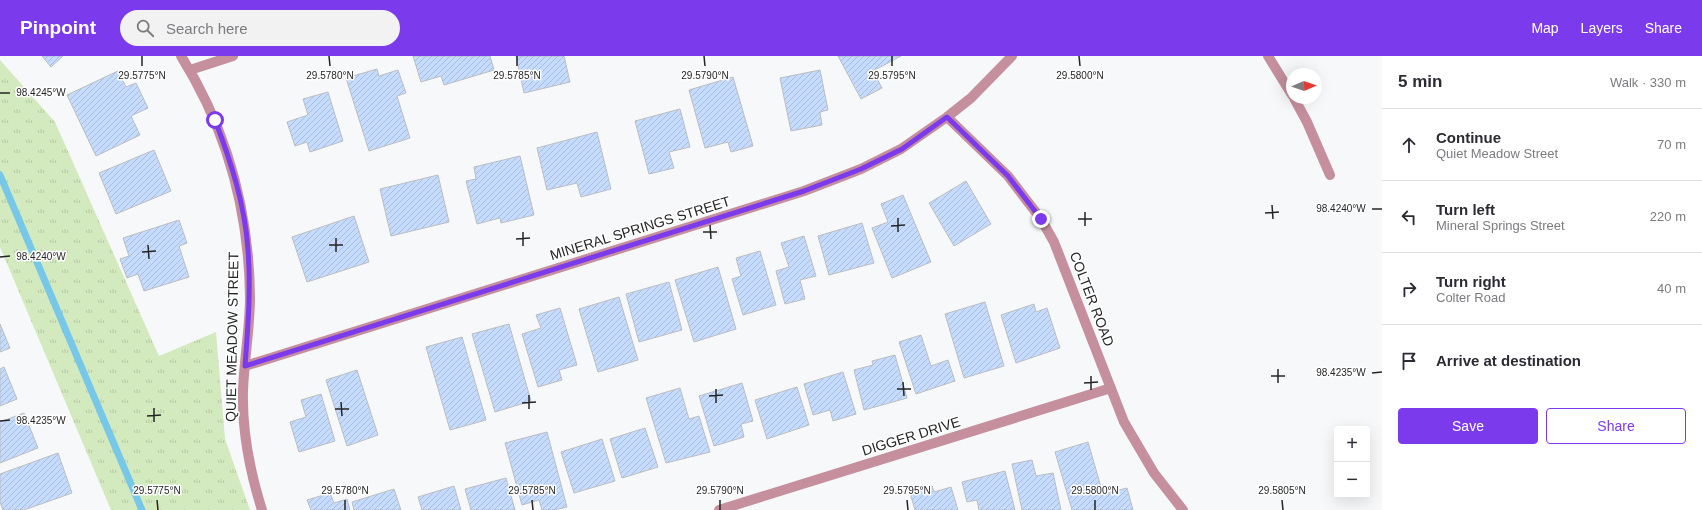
<!DOCTYPE html>
<meta charset="utf-8">
<style>
body{margin:0;font-family:Helvetica,sans-serif;background:#f2f2f3;color:#2b2b33}
.controls{position:absolute;right:12px;bottom:12px;display:grid;overflow:hidden;border-radius:4px;box-shadow:0 4px 16px #0002}
.controls button{width:36px;height:36px;display:grid;place-items:center;padding:0;border:0;border-bottom:1px solid #e1e1e2;background:#fff;color:#2b2b33;font:20px sans-serif}
.compass{position:absolute;left:1286px;top:12px;width:36px;height:36px;border-radius:50%;background:#fff;box-shadow:0 4px 16px #0002;rotate:88deg}
.stop{position:absolute;width:12px;height:12px;margin:-9px;border:3px solid #7c3aed;border-radius:50%;background:#fff}
.stop.end{background:#7c3aed;border-color:#fff;box-shadow:0 1px 4px #0008}
.list{margin:0;padding:0;list-style:none}
h2{display:flex;justify-content:space-between;align-items:center;height:52px;margin:0;padding:0 16px;font-size:17px}
h2 small{font-size:13px;font-weight:400;color:#7c7c81}
.list li{display:grid;grid-template-columns:26px 1fr auto;gap:12px;align-items:center;box-sizing:border-box;height:72px;padding:0 16px;border-top:1px solid #e1e1e2}
.list b{display:block;font-size:15px;white-space:nowrap}
.list p{margin:0;font-size:13px;white-space:nowrap;color:#7c7c81}
.list em{font-size:13px;font-style:normal;color:#7c7c81}
.actions{display:flex;gap:8px;padding:12px 16px}
.actions a{flex:1;padding:9px 0;border:1px solid #7c3aed;border-radius:4px;text-align:center;font-size:14px;color:#7c3aed}
.actions .main{background:#7c3aed;color:#fff}
.icon{flex:none;width:22px;height:22px;fill:none;stroke:currentColor;stroke-width:2;stroke-linecap:round;stroke-linejoin:round}
.map{position:relative;flex:none;width:1382px;height:454px;overflow:hidden}
header{display:flex;align-items:center;gap:24px;box-sizing:border-box;height:56px;padding:0 20px;background:#7c3aed;color:#fff}
header strong{font-size:19px}
nav{display:flex;gap:22px;margin-inline-start:auto;font-size:14px}
.search{width:280px;height:36px;background:#f2f2f3;display:flex;align-items:center;gap:10px;box-sizing:border-box;padding:0 14px;border-radius:22px;color:#7c7c81;font-size:15px}
main{display:flex}
aside{flex:1;background:#fff}
.map>svg:first-child{display:block}
.grass{fill:url(#grass-tufts)}
.lines{fill:none;stroke-linecap:round;stroke-linejoin:round}
.stream{stroke:#76c7e8;stroke-width:7}
.building{fill:url(#building-hatch);stroke:#bcbebf}
.minor{stroke:#c58f9d;stroke-width:10}
.route{stroke:#7c3aed;stroke-width:5}
.ticks{fill:none;stroke:#242525;stroke-width:1.5}
.labels{text-anchor:middle;dominant-baseline:central;stroke-width:3;stroke-linejoin:round;paint-order:stroke}
.street-label{font-size:14px;fill:#242525;stroke:#fff}
.ticks-label{font-size:10px;text-anchor:middle;fill:#242525;stroke:#fff;stroke-width:3;stroke-linejoin:round;paint-order:stroke}
</style>
<header>
<strong>Pinpoint</strong>
<div class="search"><svg class="icon" aria-label="search" viewBox="0 0 24 24"><circle cx="10" cy="10" r="6"/><path d="M15 15l6 6"/></svg>Search here</div>
<nav><a>Map</a><a>Layers</a><a>Share</a></nav>
</header>
<main>
<div class="map">
<svg width="1382" height="454" viewBox="0 0 1382 454">
<defs>
<pattern id="grass-tufts" width="24" height="20" patternUnits="userSpaceOnUse"><rect width="24" height="20" fill="#d3eabf"/><path d="M3 7l-1-3M5 7V3M7 7l1-3M15 17l-1-3M17 17v-4M19 17l1-3" fill="none" stroke="#b5c9a4"/></pattern>
<pattern id="building-hatch" width="6" height="6" patternUnits="userSpaceOnUse"><rect width="6" height="6" fill="#c5dbff"/><path d="M-1 1l2-2M0 6l6-6M5 7l2-2" fill="none" stroke="#a9bcda"/></pattern>
</defs>
<rect width="100%" height="100%" fill="#f6f8fa"/>
<!-- grass -->
<path class="grass" d="M 0,4 L 55,66 L 159,300 L 216,276 L 225,383 L 250,454 L 111,454 L 0,191 Z"/>
<g class="lines">
<!-- stream -->
<path class="stream" d="M 0,119 L 142,454"/>
</g>
<!-- building -->
<path class="building" d="M 42,0 L 63,0 L 51,11 Z
M 413,0 L 490,0 L 494,14 L 444,29 L 441,20 L 421,26 Z
M 516,0 L 564,0 L 570,26 L 524,37 Z
M 838,0 L 901,0 L 873,15 L 882,32 L 861,43 Z
M 377,13 L 379,20 L 398,14 L 406,37 L 397,40 L 410,82 L 369,95 L 346,22 Z
M 820,14 L 828,54 L 820,56 L 822,69 L 791,75 L 780,22 Z
M 118,15 L 126,31 L 136,27 L 148,52 L 131,60 L 140,79 L 96,100 L 67,39 Z
M 733,21 L 753,90 L 731,96 L 728,86 L 705,92 L 689,34 Z
M 328,36 L 343,85 L 310,96 L 307,86 L 295,90 L 287,66 L 308,59 L 303,43 Z
M 680,53 L 690,91 L 669,96 L 674,112 L 649,118 L 635,65 Z
M 597,76 L 611,133 L 581,141 L 577,127 L 547,134 L 537,92 Z
M 154,94 L 171,135 L 116,158 L 99,117 Z
M 520,100 L 534,159 L 501,167 L 500,162 L 477,168 L 466,125 L 476,123 L 474,111 Z
M 438,119 L 449,166 L 391,180 L 380,133 Z
M 966,125 L 991,168 L 954,190 L 929,147 Z
M 903,139 L 931,206 L 892,222 L 872,172 L 888,166 L 881,148 Z
M 354,160 L 369,206 L 307,226 L 292,181 Z
M 179,164 L 187,187 L 179,190 L 189,221 L 144,235 L 138,218 L 127,222 L 120,203 L 129,200 L 123,182 Z
M 862,167 L 874,207 L 829,219 L 818,180 Z
M 804,180 L 816,220 L 800,224 L 805,243 L 785,248 L 776,215 L 789,211 L 781,187 Z
M 760,195 L 776,249 L 743,259 L 732,223 L 741,220 L 736,202 Z
M 718,211 L 736,273 L 694,286 L 675,224 Z
M 669,226 L 682,274 L 639,286 L 626,238 Z
M 619,241 L 638,304 L 598,316 L 579,253 Z
M 985,246 L 1004,310 L 964,322 L 945,258 Z
M 1034,248 L 1036,256 L 1047,252 L 1060,292 L 1016,307 L 1001,259 Z
M 560,252 L 577,309 L 559,314 L 562,324 L 538,331 L 522,278 L 541,272 L 536,259 Z
M 0,268 L 10,292 L 0,296 Z
M 509,268 L 531,345 L 495,356 L 472,278 Z
M 921,279 L 931,310 L 948,304 L 955,325 L 916,338 L 899,286 Z
M 462,281 L 486,364 L 450,374 L 426,291 Z
M 895,299 L 907,342 L 864,354 L 854,314 L 873,309 L 872,305 Z
M 4,311 L 17,343 L 0,350 L 0,313 Z
M 357,314 L 378,379 L 347,390 L 326,324 Z
M 843,316 L 856,358 L 833,365 L 830,354 L 813,359 L 804,328 Z
M 742,327 L 753,365 L 741,368 L 744,381 L 714,390 L 699,340 Z
M 797,331 L 809,369 L 767,383 L 755,344 Z
M 680,332 L 689,363 L 699,360 L 710,396 L 666,407 L 646,342 Z
M 321,338 L 335,385 L 299,396 L 290,366 L 306,361 L 301,344 Z
M 24,357 L 38,392 L 0,407 L 0,366 Z
M 645,372 L 658,411 L 622,422 L 610,383 Z
M 547,376 L 567,451 L 554,454 L 542,454 L 539,444 L 522,449 L 505,387 Z
M 602,383 L 615,425 L 574,437 L 561,396 Z
M 1088,386 L 1103,438 L 1127,432 L 1133,454 L 1072,454 L 1055,396 Z
M 58,397 L 72,437 L 24,454 L 3,454 L 0,446 L 0,418 Z
M 1032,404 L 1036,420 L 1053,417 L 1061,454 L 1022,454 L 1012,408 Z
M 1005,415 L 1015,454 L 979,454 L 977,444 L 967,446 L 962,426 Z
M 506,422 L 515,454 L 471,454 L 465,433 Z
M 454,430 L 461,454 L 422,454 L 418,441 Z
M 932,430 L 934,436 L 951,431 L 958,454 L 915,454 L 910,437 Z
M 394,433 L 401,454 L 354,454 L 352,446 Z
M 330,437 L 334,447 L 347,443 L 350,454 L 311,454 L 307,444 Z"/>
<g class="lines">
<!-- minor -->
<path class="minor" d="M 181,0 C 228,75 249,154 250,241 C 250,272 244,304 243,335 C 242,375 250,416 262,454
M 1268,0 L 1292,39
M 190,14 L 233,0
M 1294,42 L 1307,66 L 1330,119
M 947,61 L 1008,120 L 1041,163 L 1054,186 L 1124,366 L 1154,417 L 1183,454
M 245,310 L 804,135 L 861,113 L 901,93 L 947,61 L 971,42 L 1012,0
M 719,454 L 1111,332"/>
</g>
<g class="lines">
<!-- route -->
<path class="route" d="M 215,64 C 231,106 245,149 248,194 C 251,233 248,271 245,310 L 804,135 L 861,113 L 902,93 L 947,61 L 1008,120 L 1041,163"/>
</g>
<!-- ticks -->
<path class="ticks" d="M 142,0 L 142,10M 329,0 L 330,10M 517,0 L 517,10M 704,0 L 705,10M 892,0 L 892,10M 1079,0 L 1080,10M 0,37 L 10,37M 1272,149 L 1273,163M 1372,153 L 1382,153M 1085,156 L 1085,170M 1265,157 L 1279,156M 898,162 L 898,176M 1078,163 L 1092,163M 710,169 L 711,183M 891,170 L 905,169M 523,176 L 523,190M 703,176 L 717,176M 336,182 L 336,196M 516,183 L 530,182M 148,189 L 149,203M 329,189 L 343,189M 142,196 L 156,195M 0,201 L 10,200M 1278,313 L 1278,327M 1372,317 L 1382,316M 1091,320 L 1091,334M 1271,320 L 1285,320M 903,326 L 904,340M 1084,327 L 1098,326M 716,333 L 716,347M 897,333 L 911,333M 529,339 L 529,353M 709,340 L 723,339M 341,346 L 342,360M 522,347 L 536,346M 154,352 L 154,366M 335,353 L 349,353M 147,360 L 161,359M 0,365 L 10,364M 157,444 L 158,454M 345,444 L 345,454M 532,444 L 533,454M 720,444 L 720,454M 907,444 L 908,454M 1095,444 L 1095,454M 1282,444 L 1283,454"/>
<g class="labels">
<!-- street labels -->
<g class="street-label">
<text transform="translate(640 172) rotate(-17)">MINERAL SPRINGS STREET</text>
<text transform="translate(1092 243) rotate(69)">COLTER ROAD</text>
<text transform="translate(232 281) rotate(-89)">QUIET MEADOW STREET</text>
<text transform="translate(911 380) rotate(-17)">DIGGER DRIVE</text>
</g>
</g>
<g class="ticks-label">
<text x="142" y="23">29.5775°N</text>
<text x="330" y="23">29.5780°N</text>
<text x="517" y="23">29.5785°N</text>
<text x="705" y="23">29.5790°N</text>
<text x="892" y="23">29.5795°N</text>
<text x="1080" y="23">29.5800°N</text>
<text x="41" y="40">98.4245°W</text>
<text x="1341" y="156">98.4240°W</text>
<text x="41" y="204">98.4240°W</text>
<text x="1341" y="320">98.4235°W</text>
<text x="41" y="368">98.4235°W</text>
<text x="157" y="438">29.5775°N</text>
<text x="345" y="438">29.5780°N</text>
<text x="532" y="438">29.5785°N</text>
<text x="720" y="438">29.5790°N</text>
<text x="907" y="438">29.5795°N</text>
<text x="1095" y="438">29.5800°N</text>
<text x="1282" y="438">29.5805°N</text>
</g>
</svg>
<div class="controls">
<button>+</button>
<button>−</button>
</div>
<svg class="compass" viewBox="-18 -18 36 36"><path d="M0-13l5 13h-10z" fill="#e53935"/><path d="M0 13l5-13h-10z" fill="#7c7c81"/></svg>
<div class="stop" style="left:215px;top:64px"></div>
<div class="stop end" style="left:1041px;top:163px"></div>
</div>
<aside>
<h2>5 min<small>Walk · 330 m</small></h2>
<ul class="list">
<li><svg class="icon" aria-label="ahead" viewBox="0 0 24 24"><path d="M12 20V5M6 11l6-6 6 6"/></svg><div><b>Continue</b><p>Quiet Meadow Street</p></div><em>70 m</em></li>
<li><svg class="icon" aria-label="left" viewBox="0 0 24 24"><path d="M17 20v-9H6M10 6l-5 5 5 5"/></svg><div><b>Turn left</b><p>Mineral Springs Street</p></div><em>220 m</em></li>
<li><svg class="icon" aria-label="right" viewBox="0 0 24 24"><path d="M7 20v-9h11M14 6l5 5-5 5"/></svg><div><b>Turn right</b><p>Colter Road</p></div><em>40 m</em></li>
<li><svg class="icon" aria-label="arrive" viewBox="0 0 24 24"><path d="M6 21V4h12l-3 4 3 4H6"/></svg><div><b>Arrive at destination</b></div></li>
</ul>
<div class="actions"><a class="main">Save</a><a>Share</a></div>
</aside>
</main>
